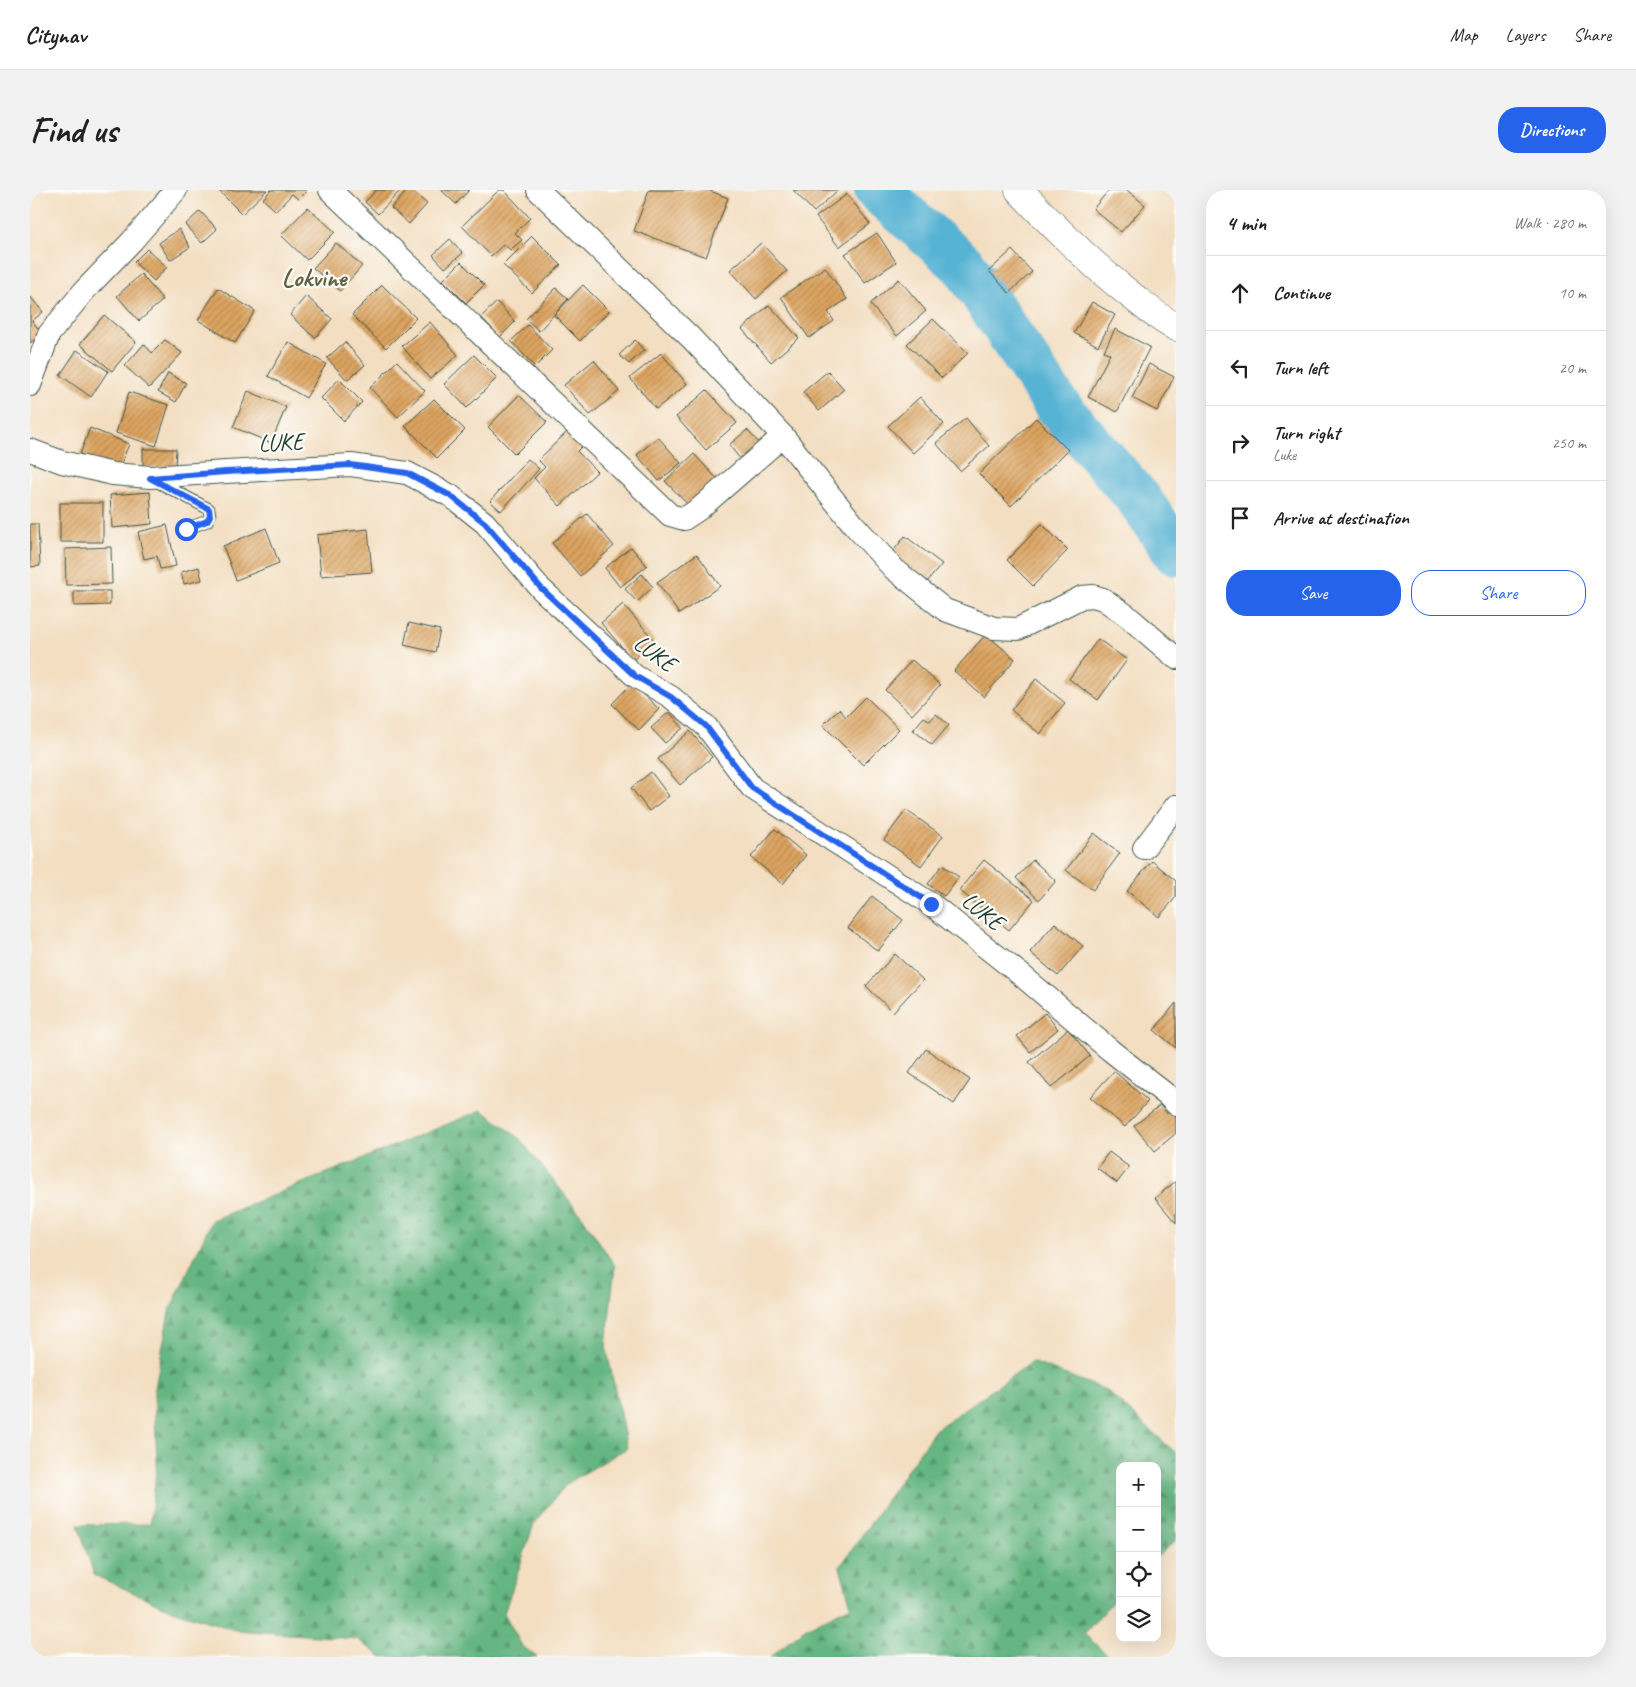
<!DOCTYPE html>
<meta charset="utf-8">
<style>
body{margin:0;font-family:Caveat,sans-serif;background:#f2f2f2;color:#222}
.controls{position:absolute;right:15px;bottom:15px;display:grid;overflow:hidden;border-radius:10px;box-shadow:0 5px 20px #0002}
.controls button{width:45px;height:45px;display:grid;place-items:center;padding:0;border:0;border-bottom:1px solid #e0e0e0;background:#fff;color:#222;font:25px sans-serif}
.stop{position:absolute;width:15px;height:15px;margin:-11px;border:4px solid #2563eb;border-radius:50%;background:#fff}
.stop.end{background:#2563eb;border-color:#fff;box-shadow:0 1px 5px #0008}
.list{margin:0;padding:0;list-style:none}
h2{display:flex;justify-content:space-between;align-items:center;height:65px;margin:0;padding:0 20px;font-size:21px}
h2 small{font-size:16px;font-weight:400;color:#767676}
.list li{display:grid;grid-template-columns:32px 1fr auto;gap:15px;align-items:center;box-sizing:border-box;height:75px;padding:0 20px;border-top:1px solid #e0e0e0}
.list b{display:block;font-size:19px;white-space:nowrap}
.list p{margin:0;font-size:16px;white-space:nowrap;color:#767676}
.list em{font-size:16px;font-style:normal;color:#767676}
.actions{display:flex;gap:10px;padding:15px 20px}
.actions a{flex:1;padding:11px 0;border:1px solid #2563eb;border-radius:20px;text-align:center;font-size:18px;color:#2563eb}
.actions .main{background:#2563eb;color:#fff}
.icon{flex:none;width:28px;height:28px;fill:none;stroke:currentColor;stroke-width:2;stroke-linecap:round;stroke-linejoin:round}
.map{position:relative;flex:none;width:1146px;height:1467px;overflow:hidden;border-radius:20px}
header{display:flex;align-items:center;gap:30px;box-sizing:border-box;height:70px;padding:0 25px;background:#fff;border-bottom:1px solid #e0e0e0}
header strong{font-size:24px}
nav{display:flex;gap:28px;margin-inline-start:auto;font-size:18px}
.intro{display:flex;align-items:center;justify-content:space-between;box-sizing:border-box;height:120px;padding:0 30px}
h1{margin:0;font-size:35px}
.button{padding:12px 22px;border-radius:20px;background:#2563eb;color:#fff;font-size:18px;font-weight:700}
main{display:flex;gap:30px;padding:0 30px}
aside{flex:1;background:#fff;border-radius:20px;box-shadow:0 5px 20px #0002}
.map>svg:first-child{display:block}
.forest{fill:url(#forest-firs);stroke:#427a5b}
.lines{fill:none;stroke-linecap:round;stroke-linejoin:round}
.river{stroke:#56b3d4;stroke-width:46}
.building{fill:url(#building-hatch)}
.service-casing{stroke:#3f5549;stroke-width:13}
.minor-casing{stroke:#3f5549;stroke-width:24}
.secondary-casing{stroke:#3f5549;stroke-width:29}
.service{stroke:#fff;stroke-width:11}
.minor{stroke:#fff;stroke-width:22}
.secondary{stroke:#fff;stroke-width:28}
.route{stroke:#2563eb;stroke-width:6}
.labels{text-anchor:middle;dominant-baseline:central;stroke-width:4.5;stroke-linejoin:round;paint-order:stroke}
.street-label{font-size:24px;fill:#1f3d34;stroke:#fdfcf7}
.quarter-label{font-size:26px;font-weight:bold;fill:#626143;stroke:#fdfcf7}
</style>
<header>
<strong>Citynav</strong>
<nav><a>Map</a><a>Layers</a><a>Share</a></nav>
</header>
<div class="intro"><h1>Find us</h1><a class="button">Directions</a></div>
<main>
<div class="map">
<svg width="1146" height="1467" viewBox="0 0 1146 1467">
<defs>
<pattern id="forest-firs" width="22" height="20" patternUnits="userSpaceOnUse" patternTransform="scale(1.25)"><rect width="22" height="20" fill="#65b682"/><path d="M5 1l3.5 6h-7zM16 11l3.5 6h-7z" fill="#53956b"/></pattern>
<pattern id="building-hatch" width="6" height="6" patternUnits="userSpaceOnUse" patternTransform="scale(1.25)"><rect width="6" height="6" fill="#dda460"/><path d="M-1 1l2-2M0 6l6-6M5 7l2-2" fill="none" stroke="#b38750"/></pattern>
</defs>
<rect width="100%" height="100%" fill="#fdfcf7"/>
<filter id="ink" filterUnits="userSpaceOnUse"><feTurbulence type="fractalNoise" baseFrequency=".02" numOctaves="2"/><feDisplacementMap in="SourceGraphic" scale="10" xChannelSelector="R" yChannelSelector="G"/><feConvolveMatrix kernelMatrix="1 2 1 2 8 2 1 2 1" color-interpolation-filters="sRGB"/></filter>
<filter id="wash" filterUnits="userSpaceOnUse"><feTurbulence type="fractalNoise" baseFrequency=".0096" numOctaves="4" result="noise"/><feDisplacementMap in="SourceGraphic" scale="20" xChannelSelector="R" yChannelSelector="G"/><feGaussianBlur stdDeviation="1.12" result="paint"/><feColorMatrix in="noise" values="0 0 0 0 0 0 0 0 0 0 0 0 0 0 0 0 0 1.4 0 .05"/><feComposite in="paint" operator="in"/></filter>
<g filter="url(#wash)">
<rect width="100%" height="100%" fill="#f3dec1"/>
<!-- forest -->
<path class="forest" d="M 452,920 L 488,947 L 552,1026 L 585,1076 L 576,1156 L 597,1258 L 536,1294 L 504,1334 L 474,1423 L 492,1456 L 507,1467 L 352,1467 L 327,1449 L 205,1440 L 142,1420 L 64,1385 L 48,1335 L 120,1334 L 127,1274 L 124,1203 L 139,1122 L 182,1030 Z
M 1002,1172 L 1076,1200 L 1146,1263 L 1146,1350 L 1127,1367 L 1127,1276 L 1090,1276 L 1090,1403 L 1054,1444 L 1080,1467 L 740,1467 L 776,1438 L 821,1416 L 810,1377 L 905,1240 Z"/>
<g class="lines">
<!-- river -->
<path class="river" d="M 847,0 L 934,76 L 1026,214 L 1108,308 L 1146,363"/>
</g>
<g id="blocks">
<!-- building -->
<path class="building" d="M 188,0 L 237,0 L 212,24 Z
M 241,0 L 277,0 L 268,9 L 262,4 L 246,21 L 233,9 Z
M 346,0 L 371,0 L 348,24 L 335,12 Z
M 378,0 L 381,0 L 397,14 L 379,34 L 361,18 Z
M 411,0 L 439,0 L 426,14 Z
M 469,0 L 474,0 L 500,28 L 485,43 L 492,50 L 480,60 L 474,54 L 461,66 L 432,36 Z
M 619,0 L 678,0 L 698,8 L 676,67 L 604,41 Z
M 763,0 L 808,0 L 784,22 Z
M 1079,0 L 1097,0 L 1115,15 L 1091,42 L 1063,19 Z
M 817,4 L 840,34 L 809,57 L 786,27 Z
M 278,17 L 305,42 L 277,70 L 251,45 Z
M 170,21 L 187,39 L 172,53 L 155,35 Z
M 149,39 L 160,57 L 140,70 L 129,53 Z
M 847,43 L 866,72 L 835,93 L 815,64 Z
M 502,46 L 531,75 L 502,103 L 473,75 Z
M 420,49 L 433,63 L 415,78 L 403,65 Z
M 306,53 L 332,76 L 310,101 L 283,78 Z
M 731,53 L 757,81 L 726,109 L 700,80 Z
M 117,59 L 137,77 L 124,91 L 104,72 Z
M 982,60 L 1002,82 L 979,103 L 959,81 Z
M 431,72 L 454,95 L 436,113 L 413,90 Z
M 795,77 L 817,109 L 798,122 L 804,131 L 779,148 L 751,107 Z
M 111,84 L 133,110 L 109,131 L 87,106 Z
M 869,89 L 896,121 L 867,146 L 840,114 Z
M 352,95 L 386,128 L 356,158 L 322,125 Z
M 553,95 L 579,121 L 550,151 L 524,125 Z
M 188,98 L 225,121 L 205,153 L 168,130 Z
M 526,98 L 538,109 L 509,141 L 496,129 Z
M 0,106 L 13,122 L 2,131 L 12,143 L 0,153 Z
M 276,106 L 302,129 L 285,148 L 260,125 Z
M 467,112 L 485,132 L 470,147 L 451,127 Z
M 1062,112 L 1085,125 L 1068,156 L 1044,143 Z
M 739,115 L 769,148 L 741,172 L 712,139 Z
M 74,125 L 106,152 L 82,181 L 50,154 Z
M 903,129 L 938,163 L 912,188 L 877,154 Z
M 400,132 L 428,165 L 400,189 L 372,156 Z
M 498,135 L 522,160 L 505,177 L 481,151 Z
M 1085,139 L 1120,157 L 1087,222 L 1058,207 L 1080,164 L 1074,161 Z
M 135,150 L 152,163 L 119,198 L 95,176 L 114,154 L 122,163 Z
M 605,150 L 614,160 L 599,174 L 589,165 Z
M 258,152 L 296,174 L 276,208 L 238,186 Z
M 315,152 L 335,175 L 317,190 L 297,168 Z
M 47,160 L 78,181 L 61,207 L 30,185 Z
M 631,163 L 657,194 L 626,219 L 600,188 Z
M 444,165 L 467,188 L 437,218 L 414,194 Z
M 564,170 L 589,201 L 560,225 L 534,195 Z
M 367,171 L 395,201 L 368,227 L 340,198 Z
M 1119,174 L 1144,187 L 1127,221 L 1102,208 Z
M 798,181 L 814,199 L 789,221 L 773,202 Z
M 138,183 L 156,193 L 146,212 L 128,202 Z
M 309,189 L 332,212 L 314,231 L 291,208 Z
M 677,200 L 707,233 L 676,260 L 646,227 Z
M 218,201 L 256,217 L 241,253 L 203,237 Z
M 99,202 L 139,215 L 126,256 L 86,243 Z
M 489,205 L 517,232 L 485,264 L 458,237 Z
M 890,207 L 914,234 L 883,263 L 858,236 Z
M 404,209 L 435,240 L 407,268 L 375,236 Z
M 936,228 L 959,256 L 930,281 L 906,253 Z
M 1006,228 L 1038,260 L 981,316 L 949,284 Z
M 60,238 L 99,254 L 89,279 L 50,264 Z
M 717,240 L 730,254 L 711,270 L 699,255 Z
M 538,241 L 552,256 L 547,261 L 567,282 L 530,316 L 504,288 L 515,277 L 508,270 Z
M 628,247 L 651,273 L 629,291 L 607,265 Z
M 113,259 L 146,259 L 145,277 L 113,277 Z
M 664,264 L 688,290 L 660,317 L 635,291 Z
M 498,269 L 509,279 L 471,321 L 460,311 Z
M 120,302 L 122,334 L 82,338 L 80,305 Z
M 30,313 L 73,313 L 73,352 L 30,352 Z
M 557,324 L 584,356 L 550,386 L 522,353 Z
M 0,334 L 8,334 L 10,376 L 0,377 Z
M 1012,334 L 1038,360 L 1003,396 L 977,370 Z
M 137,335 L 146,376 L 130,379 L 127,366 L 114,369 L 108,342 Z
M 236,338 L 249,373 L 206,390 L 193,356 Z
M 338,339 L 342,382 L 291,386 L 287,345 Z
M 875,346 L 912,374 L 897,392 L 861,364 Z
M 81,357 L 82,394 L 36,395 L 35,359 Z
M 601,357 L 617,376 L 590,397 L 575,378 Z
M 667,364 L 690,396 L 649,424 L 627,392 Z
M 169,377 L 172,390 L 154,394 L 151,382 Z
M 612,384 L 623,397 L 607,412 L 595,399 Z
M 44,401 L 80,401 L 80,415 L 44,416 Z
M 593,414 L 625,451 L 603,470 L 571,433 Z
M 379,433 L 410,440 L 405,462 L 374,455 Z
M 956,444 L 985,469 L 954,507 L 924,481 Z
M 1068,449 L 1097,470 L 1068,510 L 1039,489 Z
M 882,470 L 910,495 L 882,525 L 855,500 Z
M 1006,489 L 1035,513 L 1010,544 L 981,520 Z
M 602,493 L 629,519 L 609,540 L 582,514 Z
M 836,507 L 869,539 L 833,575 L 793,535 L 809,519 L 816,527 Z
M 639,522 L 653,538 L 635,553 L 621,538 Z
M 906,524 L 919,535 L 902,555 L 883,540 L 894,527 L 900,531 Z
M 660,541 L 682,567 L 650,595 L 628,569 Z
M 621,582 L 639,606 L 619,621 L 601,598 Z
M 876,620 L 913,646 L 891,676 L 854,650 Z
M 745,639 L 776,665 L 753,694 L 721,667 Z
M 1064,643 L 1090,663 L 1063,700 L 1036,680 Z
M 954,670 L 1004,710 L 979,740 L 929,700 Z
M 1003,670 L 1026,691 L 1009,710 L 986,688 Z
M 1122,671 L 1146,691 L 1146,707 L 1129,727 L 1097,701 Z
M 912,675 L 929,687 L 914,706 L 898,694 Z
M 842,706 L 873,730 L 848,761 L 818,738 Z
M 1025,733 L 1053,756 L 1028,786 L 1000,762 Z
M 865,764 L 893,790 L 863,822 L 836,796 Z
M 1146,813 L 1146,858 L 1124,840 Z
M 1015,823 L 1028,839 L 1000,862 L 987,846 Z
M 1038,839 L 1060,866 L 1021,898 L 999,872 Z
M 896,859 L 940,890 L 924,914 L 879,883 Z
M 1084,881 L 1118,911 L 1095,937 L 1060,907 Z
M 1130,915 L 1137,924 L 1142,919 L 1146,924 L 1146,943 L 1125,961 L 1104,936 Z
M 1079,962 L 1099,977 L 1087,993 L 1067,978 Z
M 1146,991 L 1146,1033 L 1125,1008 Z"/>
</g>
</g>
<g filter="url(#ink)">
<use href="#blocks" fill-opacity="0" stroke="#3f5549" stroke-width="1"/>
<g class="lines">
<!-- service casing -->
<g class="service-casing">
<path id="service" d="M 126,291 L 179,319 L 180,326 L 177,331 L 156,339"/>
</g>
<!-- minor casing -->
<g class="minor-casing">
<path id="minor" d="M 300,0 L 640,325 L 654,329 L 669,319 L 753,246
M 508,0 L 661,148 L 753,246 L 824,335 L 864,379 L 915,420 L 964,438 L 988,439 L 1052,407 L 1063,406 L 1073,409 L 1096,425 L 1146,468
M 0,195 L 19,144 L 54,101 L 102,51 L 146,0
M 0,260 L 32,272 L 83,284 L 120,287 L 196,282 L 321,275 L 377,283 L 421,306 L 455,333 L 511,399 L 605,486 L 641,507 L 676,536 L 722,598 L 901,714 L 990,784 L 1080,860 L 1138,906 L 1146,914
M 1114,658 L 1146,616"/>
</g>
<!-- secondary casing -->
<g class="secondary-casing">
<path id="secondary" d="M 989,0 C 1024,37 1061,74 1102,106 C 1116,117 1130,129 1146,137"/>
</g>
<!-- service -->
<use href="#service" class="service"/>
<!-- minor -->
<use href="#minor" class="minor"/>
<!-- secondary -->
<use href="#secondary" class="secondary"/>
</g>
</g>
<g class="lines" filter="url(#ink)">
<!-- route -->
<path class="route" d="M 156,339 L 177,331 L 180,326 L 179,319 L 120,288 L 196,282 L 321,275 L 377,283 L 421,306 L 455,333 L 511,398 L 605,486 L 641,507 L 676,536 L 722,598 L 901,714"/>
</g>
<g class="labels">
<!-- street labels -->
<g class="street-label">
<text transform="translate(251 252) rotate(-3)">LUKE</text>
<text transform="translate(625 463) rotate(36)">LUKE</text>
<text transform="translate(953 721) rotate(38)">LUKE</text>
</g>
<!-- quarter labels -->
<g class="quarter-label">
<text x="284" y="87">Lokvine</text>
</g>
</g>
</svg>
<div class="controls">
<button>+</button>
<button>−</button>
<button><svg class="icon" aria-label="locate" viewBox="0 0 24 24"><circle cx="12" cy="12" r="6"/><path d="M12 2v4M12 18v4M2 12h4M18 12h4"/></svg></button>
<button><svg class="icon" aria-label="layers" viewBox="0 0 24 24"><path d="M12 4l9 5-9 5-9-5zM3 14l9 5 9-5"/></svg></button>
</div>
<div class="stop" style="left:156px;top:339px"></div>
<div class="stop end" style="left:901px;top:714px"></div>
</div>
<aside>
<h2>4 min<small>Walk · 280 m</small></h2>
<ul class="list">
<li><svg class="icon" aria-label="ahead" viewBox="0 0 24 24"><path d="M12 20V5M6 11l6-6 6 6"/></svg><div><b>Continue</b></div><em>10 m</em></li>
<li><svg class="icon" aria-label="left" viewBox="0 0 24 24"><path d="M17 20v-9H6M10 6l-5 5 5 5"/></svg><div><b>Turn left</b></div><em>20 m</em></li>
<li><svg class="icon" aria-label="right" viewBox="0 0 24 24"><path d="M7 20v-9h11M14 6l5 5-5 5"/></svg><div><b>Turn right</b><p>Luke</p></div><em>250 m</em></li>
<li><svg class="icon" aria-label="arrive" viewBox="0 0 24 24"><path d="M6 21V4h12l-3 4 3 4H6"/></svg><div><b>Arrive at destination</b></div></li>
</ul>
<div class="actions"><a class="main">Save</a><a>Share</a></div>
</aside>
</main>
